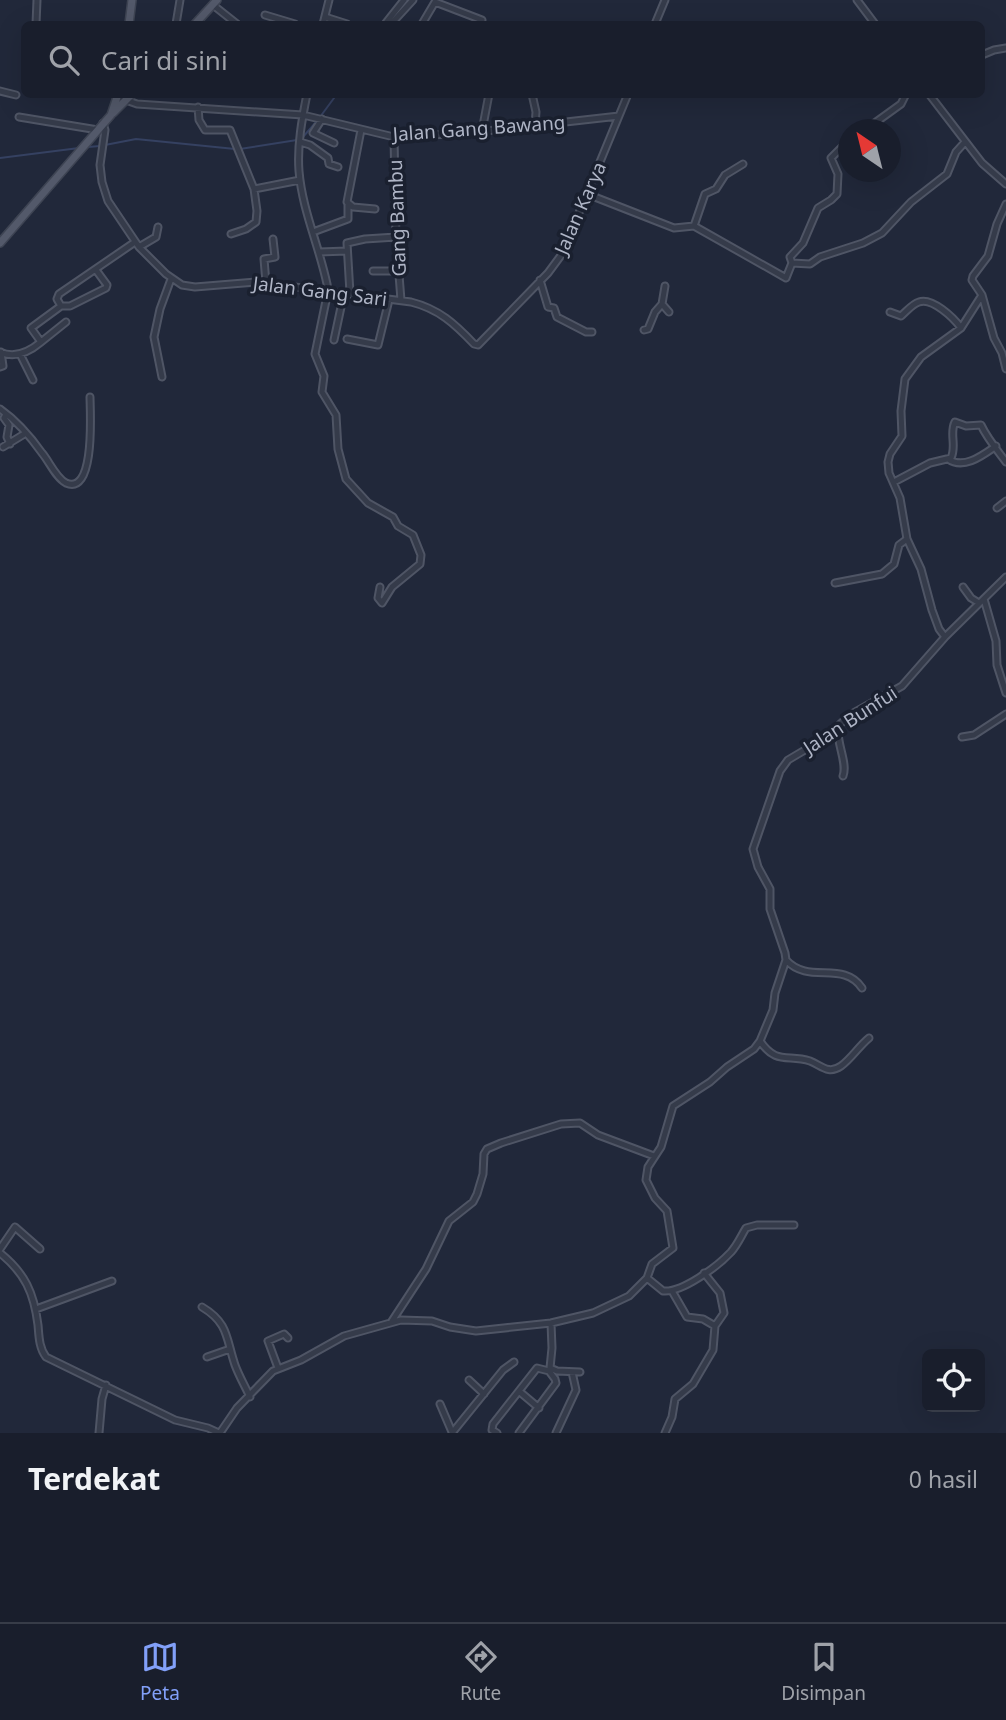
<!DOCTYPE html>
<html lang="id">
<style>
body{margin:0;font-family:"Noto Sans",sans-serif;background:#262b38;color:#f1f3f6}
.controls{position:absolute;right:21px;bottom:21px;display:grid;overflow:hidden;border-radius:10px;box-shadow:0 7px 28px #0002}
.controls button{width:63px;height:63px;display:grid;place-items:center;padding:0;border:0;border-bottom:2px solid #373c48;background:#191e2c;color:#f1f3f6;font:35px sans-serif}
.compass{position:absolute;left:838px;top:119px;width:63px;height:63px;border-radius:50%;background:#191e2c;box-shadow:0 7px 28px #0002;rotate:325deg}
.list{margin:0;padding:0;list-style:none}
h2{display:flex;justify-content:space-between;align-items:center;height:91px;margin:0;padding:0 28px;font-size:30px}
h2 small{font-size:23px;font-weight:400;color:#9fa2a9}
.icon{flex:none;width:38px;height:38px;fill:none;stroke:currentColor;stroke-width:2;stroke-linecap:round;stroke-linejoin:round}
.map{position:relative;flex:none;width:1006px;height:1433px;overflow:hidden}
.search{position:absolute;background:#191e2c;box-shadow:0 7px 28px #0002;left:21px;right:21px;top:21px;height:77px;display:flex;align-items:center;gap:18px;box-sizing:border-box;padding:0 24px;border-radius:10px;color:#9fa2a9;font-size:26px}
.sheet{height:189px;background:#191e2c}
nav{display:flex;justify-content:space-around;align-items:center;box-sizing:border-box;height:98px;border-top:2px solid #373c48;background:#191e2c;font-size:19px;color:#9fa2a9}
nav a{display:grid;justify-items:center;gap:4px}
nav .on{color:#82a0f9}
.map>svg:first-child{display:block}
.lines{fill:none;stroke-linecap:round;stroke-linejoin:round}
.stream{stroke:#354161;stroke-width:2}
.minor-casing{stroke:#4f5565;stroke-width:9}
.major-casing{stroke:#3e4453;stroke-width:10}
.minor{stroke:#353b4a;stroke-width:5}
.major{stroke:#53596a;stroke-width:7}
.labels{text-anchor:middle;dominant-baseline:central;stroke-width:7;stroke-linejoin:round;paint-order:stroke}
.street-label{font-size:19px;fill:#afb5c6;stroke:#1a202f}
</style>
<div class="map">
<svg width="1006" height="1433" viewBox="0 0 1006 1433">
<rect width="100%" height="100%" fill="#21283a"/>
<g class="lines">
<!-- stream -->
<path class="stream" d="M 396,15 L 404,6
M 320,117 L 337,94
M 302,138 L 317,121
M 105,145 L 136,139 L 235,149
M 88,147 L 100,146
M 240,149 L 297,140
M 0,158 L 79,148"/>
<!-- minor casing -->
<g class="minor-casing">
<path id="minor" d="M 857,0 L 875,24
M 213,5 L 237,24
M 265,15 L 295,24
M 325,17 L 347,24
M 36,24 L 37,0
M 176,24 L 180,0
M 323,24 L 329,0
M 385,24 L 404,0
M 391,24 L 413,0
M 422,24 L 435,2 L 482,20
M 655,24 L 665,0
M 982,55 L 994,50 L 1006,48
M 0,91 L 16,95
M 307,94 C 302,119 297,146 299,171 C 302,209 319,246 327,284 L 328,291 L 315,354 L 324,376 L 322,392 L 336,415 L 338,449 L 346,479 L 368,503 L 393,517 L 398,526 L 413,535 L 421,555 L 420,564 L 392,587 L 382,603 L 378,598 L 380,587
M 532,94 L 536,112 L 535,125
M 929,94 L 982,163 L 1006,184
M 123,99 L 137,104 L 303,115 L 394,137 L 468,133 L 619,116
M 198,107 L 199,120 L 205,130 L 230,130 L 254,189 L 300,180
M 19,117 L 98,130
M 322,119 L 313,133 L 334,143
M 103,123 L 105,130 L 100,165 L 102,182 L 108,201 L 139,247 L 166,274 L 182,285 L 195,287 L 256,282 L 411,302 C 439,309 455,324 474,344 L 478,345 L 548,273 L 562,254 L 628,94
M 361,130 L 347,202 L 353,207 L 375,209
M 865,130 L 901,104 L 906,94
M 482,131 L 489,94
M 394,137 L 396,237 L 401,300
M 300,142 L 310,145 L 328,158 L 329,164 L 338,167
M 587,194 L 674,228 L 694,226 L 786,278 L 792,263 L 810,264 L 820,257 L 863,243 L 882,233 L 911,202 L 947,174 L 956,152 L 965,142
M 694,226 L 705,194 L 716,189 L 725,175 L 743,164
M 313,232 L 348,219 L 348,205
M 231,234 L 246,229 L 256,222 L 257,211 L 254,189
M 139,247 L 156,237 L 158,227
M 319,252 L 347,251
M 792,263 L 790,257 L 803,243 L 818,208 L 831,200 L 837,194 L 838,174 L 831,158 L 848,141
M 373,271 L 398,271
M 540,280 L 548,307 L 554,308 L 557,317 L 586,332 L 592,332
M 266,283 L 264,259 L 275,257 L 273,239
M 350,293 L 347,243 L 365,239 L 396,237
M 982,295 L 994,338 L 1002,353 L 1006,369
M 662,304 L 669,312
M 61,306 L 57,299 L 59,294 L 135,242
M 61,306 L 70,306 L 106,288 L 107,285 L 96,270
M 890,312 L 901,316 C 906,312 912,304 919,302 C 932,297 954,318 961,328
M 644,330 L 648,329 L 655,312 L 662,304 L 665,286
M 347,339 L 378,345 L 389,300
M 334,340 L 344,293
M 41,342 L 66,322
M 0,352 C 15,359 29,352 41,342 L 31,328 L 61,306
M 20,354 L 33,380
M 0,367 L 3,366 L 1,352
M 162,377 L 154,337 L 160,309 L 171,279
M 0,409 C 17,421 30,436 42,453 C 49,461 56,478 66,483 C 96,496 90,409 90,397
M 6,414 L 4,418 L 9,425 L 7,437 L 10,444
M 3,447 L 26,433
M 948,459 C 964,470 983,455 996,446
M 894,482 L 930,463 L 951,458 C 957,446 949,433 955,422 L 966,426 L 981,425 C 987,438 997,450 1006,462
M 997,508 L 1006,501
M 835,583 L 882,574 L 894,564 L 899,545 L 907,539
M 963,587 L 971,598 L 979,603
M 984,599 L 996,641 L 997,665 L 1006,693
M 945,637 L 939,629 L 932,610 L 921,569 L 907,539 L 900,498 L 889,473 L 888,462 L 890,454 L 902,436 L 901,411 L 905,379 L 921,357 L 961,328 L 982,295 L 972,280 L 973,276 L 988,256 L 997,224 L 1006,204
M 838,726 C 836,743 848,763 843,776
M 962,737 L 974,735 L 1006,714
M 786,960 C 809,985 843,960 862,988
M 760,1041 C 776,1065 788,1054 810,1061 C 821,1065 828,1075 841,1066 C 851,1059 859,1046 869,1038
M 0,1249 L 15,1227 L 40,1249
M 0,1253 C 25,1273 34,1293 38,1325 C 39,1336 39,1348 46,1357 L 175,1420 L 208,1428 L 219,1433
M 647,1278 L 663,1291 C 682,1293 718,1266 731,1252 C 738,1244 741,1236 746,1228 L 757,1225 L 794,1225
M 672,1291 L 687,1317 L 703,1319 L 715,1326
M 202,1307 C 229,1323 226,1339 235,1365 C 239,1376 245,1386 250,1397
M 36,1309 L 112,1281
M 392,1321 L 426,1269 L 449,1221 L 473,1202 L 477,1194 L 483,1174 L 484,1154 L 487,1149 L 501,1143 L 561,1124 L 580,1123 L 598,1135 L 654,1156
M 551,1323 L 552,1348 L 550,1368 L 557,1371 L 580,1372
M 207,1357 L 230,1349
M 278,1368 L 268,1341 L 284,1334 L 288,1338
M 469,1380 L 484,1394
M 520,1392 L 539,1408
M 440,1404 L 452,1432
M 99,1433 L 102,1399 L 106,1385
M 220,1433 L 237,1408 L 273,1371 L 301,1360 L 344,1336 L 401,1320 L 432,1321 L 450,1327 L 476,1331 L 551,1323 L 593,1313 L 629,1296 L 647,1278 L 652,1264 L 673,1248 L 667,1211 L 655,1198 L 646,1180 L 648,1167 L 661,1147 L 673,1106 L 710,1082 L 727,1067 L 754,1049 L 760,1041 L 773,1010 L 775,993 L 786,960 L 785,953 L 770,909 L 770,889 L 758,867 L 753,849 L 780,771 L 788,760 L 825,738 L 850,715 L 902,686 L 945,637 L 1006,577
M 452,1433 L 503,1370 L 514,1362
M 497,1433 L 492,1430 L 493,1424 L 537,1368 L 549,1371 L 555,1379 L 556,1383 L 519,1433
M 556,1433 L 576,1390 L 572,1372
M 665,1433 L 672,1417 L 675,1399 L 693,1384 L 713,1350 L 715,1326 L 724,1313 L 720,1293 L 704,1273"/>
</g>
<!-- major casing -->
<g class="major-casing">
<path id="major" d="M 129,24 L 132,0
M 195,24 L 217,0
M 113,113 L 132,94
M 0,243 L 111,115 L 118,94"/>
</g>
<!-- minor -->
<use href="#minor" class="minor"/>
<!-- major -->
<use href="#major" class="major"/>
</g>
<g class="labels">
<!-- street labels -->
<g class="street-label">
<text transform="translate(479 128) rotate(-4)">Jalan Gang Bawang</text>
<text transform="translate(580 208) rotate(-66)">Jalan Karya</text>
<text transform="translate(397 218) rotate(-92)">Gang Bambu</text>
<text transform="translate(320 291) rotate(7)">Jalan Gang Sari</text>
<text transform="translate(850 720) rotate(-33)">Jalan Bunfui</text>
</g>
</g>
</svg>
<div class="controls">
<button><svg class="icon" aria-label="locate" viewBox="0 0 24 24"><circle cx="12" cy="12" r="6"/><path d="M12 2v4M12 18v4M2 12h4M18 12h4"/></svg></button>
</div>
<svg class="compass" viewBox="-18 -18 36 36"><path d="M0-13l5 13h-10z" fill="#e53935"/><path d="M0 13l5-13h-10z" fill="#9fa2a9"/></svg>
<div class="search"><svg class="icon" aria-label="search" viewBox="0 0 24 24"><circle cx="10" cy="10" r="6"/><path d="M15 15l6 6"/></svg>Cari di sini</div>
</div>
<section class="sheet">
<h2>Terdekat<small>0 hasil</small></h2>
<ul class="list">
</ul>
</section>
<nav>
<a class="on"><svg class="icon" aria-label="map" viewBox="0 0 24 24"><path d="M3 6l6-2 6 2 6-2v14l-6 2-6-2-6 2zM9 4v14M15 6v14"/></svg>Peta</a>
<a><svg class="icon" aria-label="directions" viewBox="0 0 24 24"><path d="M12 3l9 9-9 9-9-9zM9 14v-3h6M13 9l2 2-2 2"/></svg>Rute</a>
<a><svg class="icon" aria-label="saved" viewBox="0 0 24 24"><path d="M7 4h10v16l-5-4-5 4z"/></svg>Disimpan</a>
</nav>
